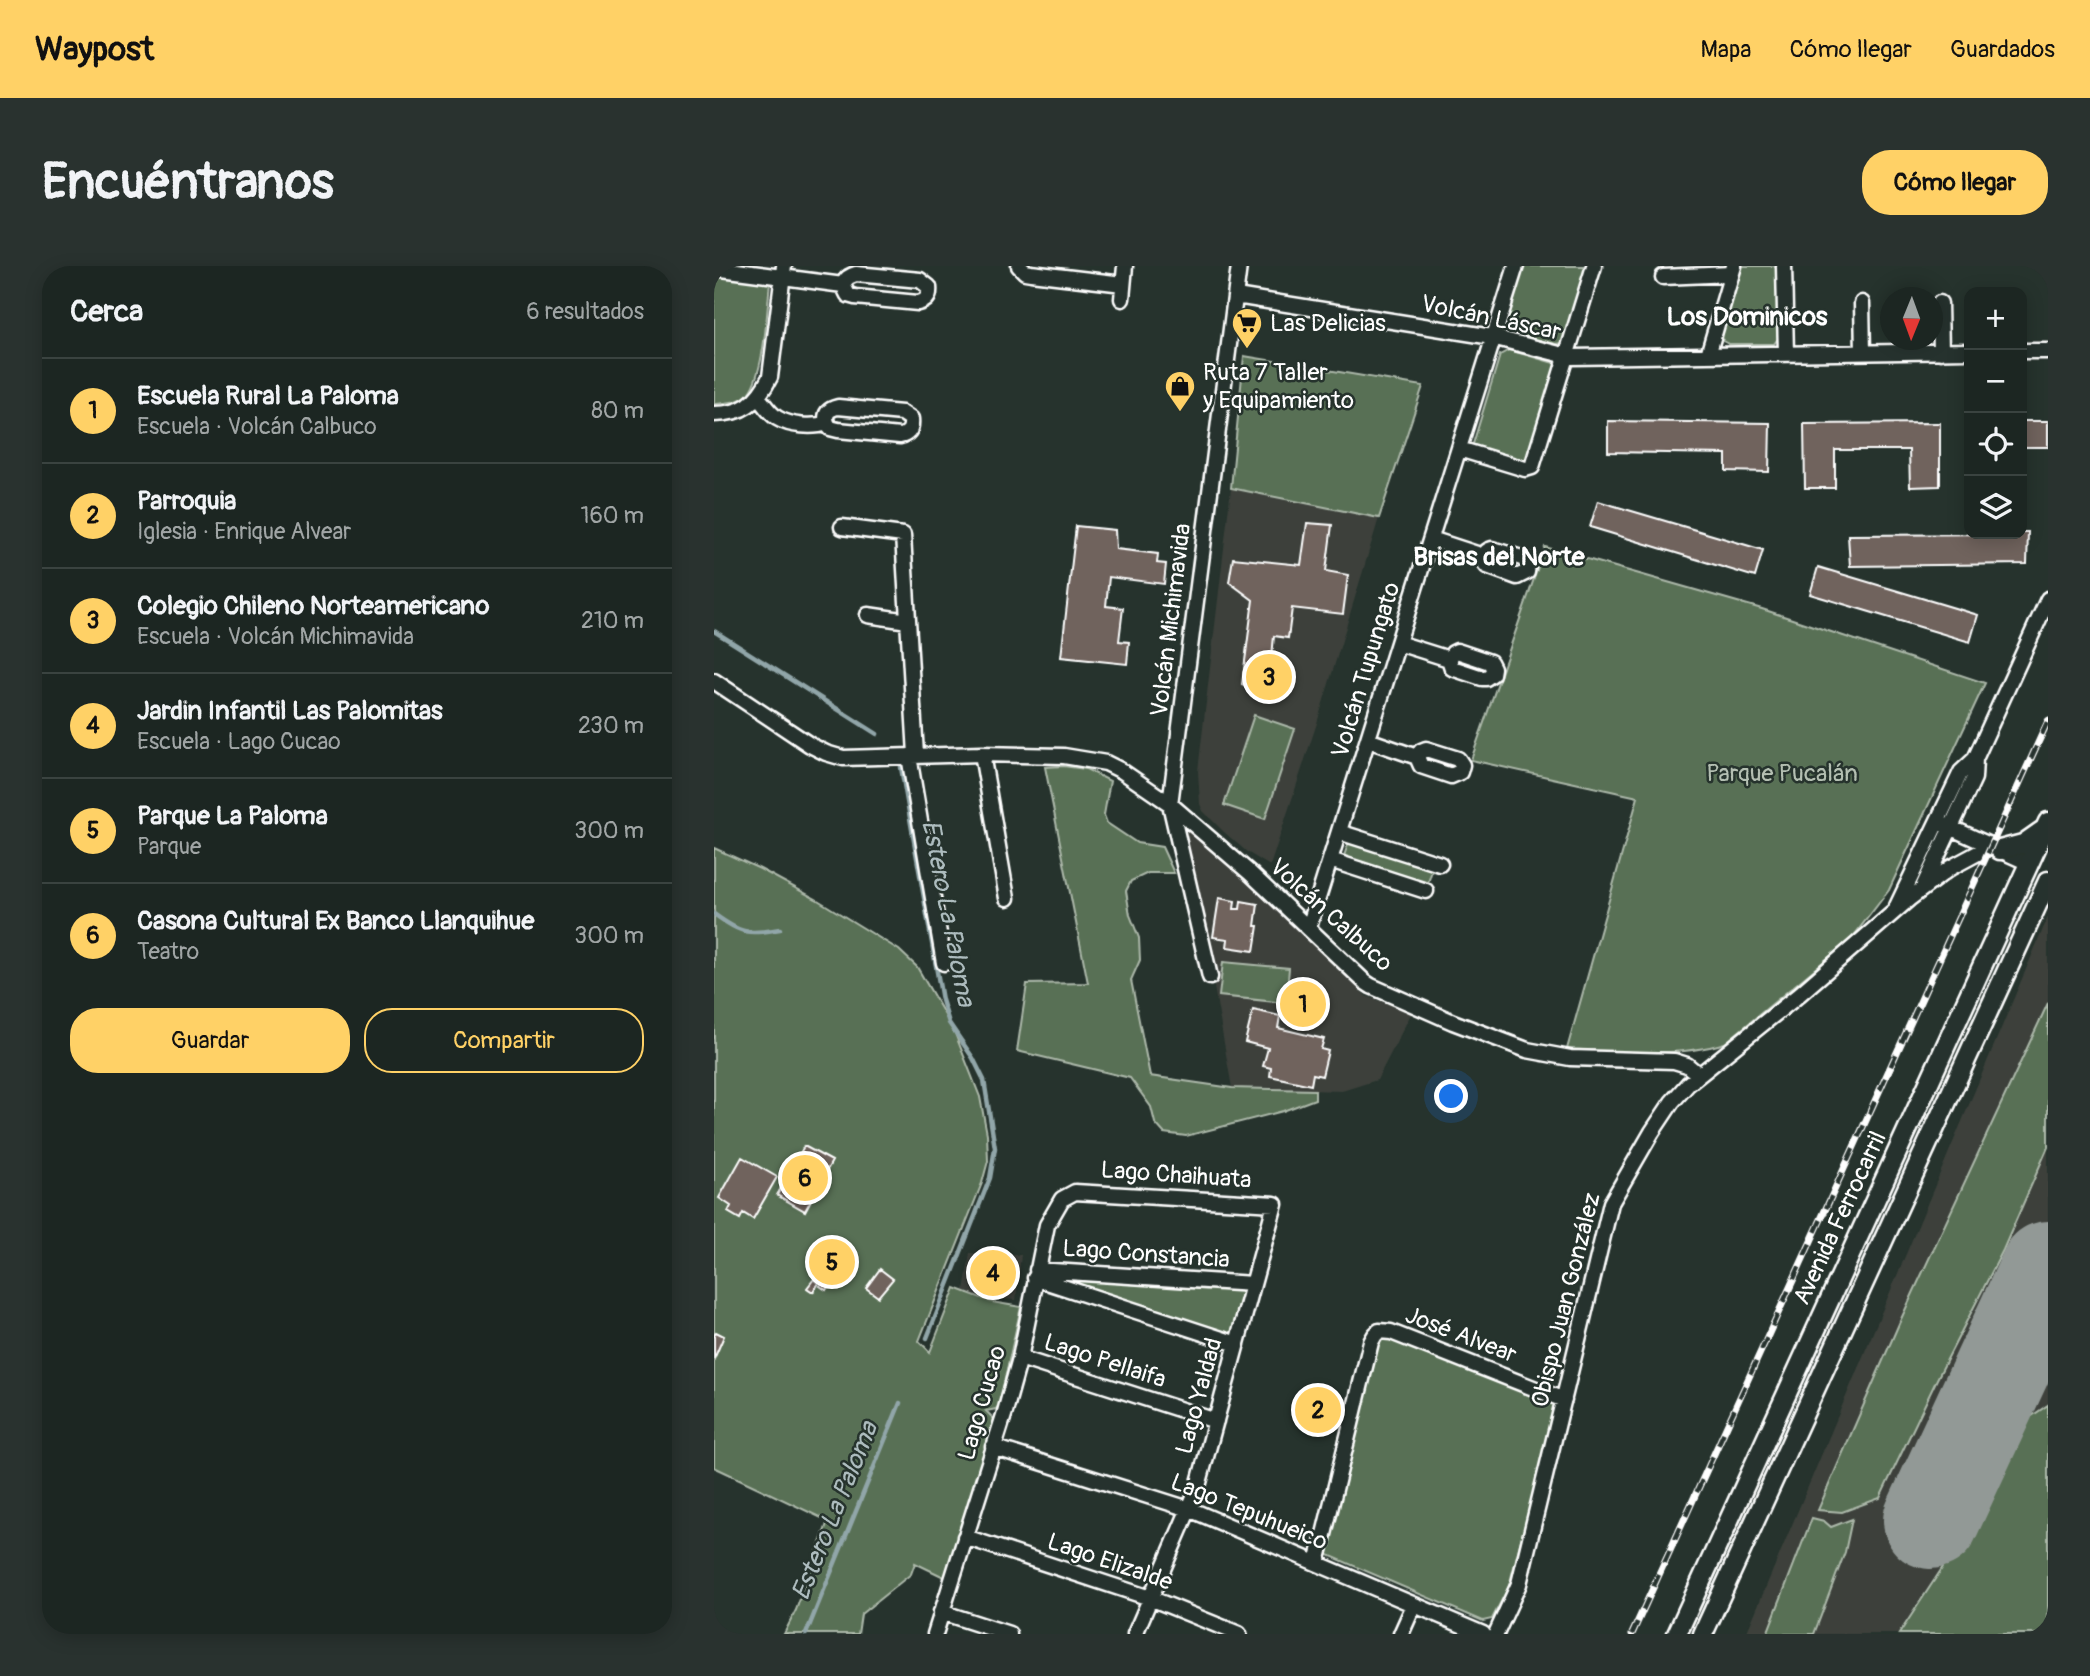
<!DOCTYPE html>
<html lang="es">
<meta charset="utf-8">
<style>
body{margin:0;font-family:Pangolin,sans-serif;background:#29322f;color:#f1f3f6}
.controls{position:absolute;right:21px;top:21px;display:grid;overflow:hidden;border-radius:14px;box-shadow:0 4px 18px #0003}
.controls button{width:63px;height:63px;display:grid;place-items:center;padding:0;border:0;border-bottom:2px solid #3a4340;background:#1c2622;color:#f1f3f6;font:35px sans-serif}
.compass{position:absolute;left:1166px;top:21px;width:63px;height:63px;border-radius:50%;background:#1c2622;box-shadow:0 4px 18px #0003;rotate:181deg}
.you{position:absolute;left:738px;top:831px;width:24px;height:24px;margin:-18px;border:5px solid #fff;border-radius:50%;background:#1a73e8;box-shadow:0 0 0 10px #1a73e833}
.badge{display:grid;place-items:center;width:46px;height:46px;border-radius:50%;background:#ffd166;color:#111;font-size:23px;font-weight:700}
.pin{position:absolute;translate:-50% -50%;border:4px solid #fff;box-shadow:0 2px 7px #0006}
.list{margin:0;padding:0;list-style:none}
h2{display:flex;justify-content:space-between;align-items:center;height:91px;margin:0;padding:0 28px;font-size:30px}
h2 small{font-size:23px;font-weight:400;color:#a0a5a5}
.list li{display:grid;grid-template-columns:46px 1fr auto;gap:21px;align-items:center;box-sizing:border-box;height:105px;padding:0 28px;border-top:2px solid #3a4340}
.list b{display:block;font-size:26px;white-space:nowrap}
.list p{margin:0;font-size:23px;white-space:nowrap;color:#a0a5a5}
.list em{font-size:23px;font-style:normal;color:#a0a5a5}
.actions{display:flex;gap:14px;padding:21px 28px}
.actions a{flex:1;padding:16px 0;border:2px solid #ffd166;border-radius:28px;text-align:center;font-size:24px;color:#ffd166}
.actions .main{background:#ffd166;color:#111}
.icon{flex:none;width:38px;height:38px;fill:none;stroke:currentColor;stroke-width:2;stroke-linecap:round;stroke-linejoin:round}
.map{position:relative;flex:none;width:1334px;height:1368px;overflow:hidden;border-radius:28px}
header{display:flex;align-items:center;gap:42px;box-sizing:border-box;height:98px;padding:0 35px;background:#ffd166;color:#111}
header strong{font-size:33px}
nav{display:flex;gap:38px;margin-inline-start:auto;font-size:24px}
.intro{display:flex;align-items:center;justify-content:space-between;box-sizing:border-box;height:168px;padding:0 42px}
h1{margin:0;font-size:49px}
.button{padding:18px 32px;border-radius:28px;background:#ffd166;color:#111;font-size:24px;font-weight:700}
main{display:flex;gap:42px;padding:0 42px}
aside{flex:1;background:#1c2622;border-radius:28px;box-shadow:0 4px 18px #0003}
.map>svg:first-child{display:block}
.built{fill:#3c413b}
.green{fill:#597055;stroke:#acb8aa;stroke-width:2}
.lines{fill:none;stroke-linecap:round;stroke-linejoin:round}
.stream{stroke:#91a6a9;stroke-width:4.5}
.runway{stroke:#929996;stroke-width:96}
.building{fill:#70635d;stroke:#fff;stroke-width:2}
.minor-casing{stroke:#fff;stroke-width:19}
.major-casing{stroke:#fff;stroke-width:23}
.minor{stroke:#26332d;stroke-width:14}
.major{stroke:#26332d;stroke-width:18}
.rail-casing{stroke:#fff;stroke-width:7}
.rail{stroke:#26332d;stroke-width:4.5;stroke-dasharray:13;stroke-linecap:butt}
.labels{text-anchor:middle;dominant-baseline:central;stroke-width:5;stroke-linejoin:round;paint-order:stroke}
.street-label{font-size:24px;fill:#fff;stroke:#26332d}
.poi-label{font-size:24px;fill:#fff;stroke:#26332d;text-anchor:start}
.park-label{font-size:24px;fill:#b4bfb2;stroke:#26332d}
.neighbourhood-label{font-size:26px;font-weight:bold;fill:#fff;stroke:#26332d}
.water-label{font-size:26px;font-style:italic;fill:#adbcbe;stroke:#26332d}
</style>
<header>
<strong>Waypost</strong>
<nav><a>Mapa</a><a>Cómo llegar</a><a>Guardados</a></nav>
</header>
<div class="intro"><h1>Encuéntranos</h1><a class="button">Cómo llegar</a></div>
<main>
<aside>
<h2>Cerca<small>6 resultados</small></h2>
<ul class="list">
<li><span class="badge">1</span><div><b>Escuela Rural La Paloma</b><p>Escuela · Volcán Calbuco</p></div><em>80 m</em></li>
<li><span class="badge">2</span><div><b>Parroquia</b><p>Iglesia · Enrique Alvear</p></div><em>160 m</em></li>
<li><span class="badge">3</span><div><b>Colegio Chileno Norteamericano</b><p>Escuela · Volcán Michimavida</p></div><em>210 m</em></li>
<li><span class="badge">4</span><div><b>Jardin Infantil Las Palomitas</b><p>Escuela · Lago Cucao</p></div><em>230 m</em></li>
<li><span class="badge">5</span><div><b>Parque La Paloma</b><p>Parque</p></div><em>300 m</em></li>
<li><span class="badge">6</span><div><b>Casona Cultural Ex Banco Llanquihue</b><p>Teatro</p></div><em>300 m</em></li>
</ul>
<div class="actions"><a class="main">Guardar</a><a>Compartir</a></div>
</aside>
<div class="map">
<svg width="1334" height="1368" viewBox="0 0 1334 1368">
<rect width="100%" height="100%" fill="#26332d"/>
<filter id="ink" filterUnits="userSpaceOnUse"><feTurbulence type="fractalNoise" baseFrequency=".0143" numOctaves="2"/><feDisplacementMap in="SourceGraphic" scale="14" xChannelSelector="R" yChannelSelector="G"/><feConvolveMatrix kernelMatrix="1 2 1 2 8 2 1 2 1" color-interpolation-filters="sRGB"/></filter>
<g filter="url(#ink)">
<!-- built -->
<path class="built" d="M 517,222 L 665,252 L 603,457 L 556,600 L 533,586 L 510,566 L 489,545 L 486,538 L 484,505 Z
M 467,558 L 577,655 L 652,730 L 698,746 L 663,814 L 628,825 L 518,822 L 494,687 Z
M 1334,651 L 1334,1368 L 1032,1368 Z
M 256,987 L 307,989 L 302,1034 L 265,1031 L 250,1025 Z"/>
<!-- green -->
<path class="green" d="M 807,0 L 876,0 L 849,77 L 842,78 L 792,66 L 789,63 Z
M 1028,0 L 1064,0 L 1065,71 L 1060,78 L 1015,78 L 1009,75 L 1008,69 Z
M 0,9 L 56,16 C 53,43 51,111 32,130 C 23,137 11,137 0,138 Z
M 795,84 L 840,97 L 843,102 L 813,196 L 809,196 L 759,180 L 759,178 L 786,89 Z
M 530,90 L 709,120 L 665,252 L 517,222 Z
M 831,281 L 1048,343 L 1271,417 L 1175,624 L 1138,672 L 1011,777 C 962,792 903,786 853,783 L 924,531 L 757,494 Z
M 540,449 L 581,463 L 551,553 L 510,539 Z
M 349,500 L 372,503 L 396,515 L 390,549 L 393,557 L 423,577 L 448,581 L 460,607 L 434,607 L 417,615 L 412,625 L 416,649 L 425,672 L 426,694 L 417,714 L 436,810 L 518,822 L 601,824 L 601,833 L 569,845 L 472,870 L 450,867 L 441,857 L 437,841 L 416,812 L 303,785 L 313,718 L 374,717 L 331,501 Z
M 635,575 L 719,601 L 713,620 L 629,593 Z
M 0,582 L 46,603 L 102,633 L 185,684 L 203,701 L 240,765 L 266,831 L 273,868 L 274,895 L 268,917 L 205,1075 L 216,1086 L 241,1022 L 278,1036 L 307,1041 L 285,1139 L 282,1143 L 272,1145 L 285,1158 L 232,1312 L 201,1297 L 197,1308 L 147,1348 L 144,1368 L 70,1368 L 82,1344 L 114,1255 L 0,1201 Z
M 509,696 L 575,702 L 572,737 L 505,730 Z
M 1334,737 L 1334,881 L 1289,984 L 1223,1113 L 1166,1232 L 1128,1246 L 1104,1244 L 1187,1053 Z
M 341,1011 L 529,1023 L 516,1072 L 340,1015 Z
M 668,1069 L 836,1133 L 842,1139 L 795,1320 L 778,1353 L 769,1355 L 612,1288 L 663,1073 Z
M 1334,1139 L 1334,1368 L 1185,1368 L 1246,1275 L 1312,1154 Z
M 1098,1252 L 1110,1255 L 1117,1261 L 1138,1253 L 1131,1286 L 1100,1368 L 1053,1368 Z"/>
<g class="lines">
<!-- stream -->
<path class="stream" d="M 0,365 L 163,468
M 187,501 L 228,734 L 235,757 L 259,792 L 270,814 L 281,882 L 276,912 L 213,1072
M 0,648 C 27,668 34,669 66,663
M 92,1368 L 186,1137"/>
<!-- runway -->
<path class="runway" d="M 1217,1255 L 1334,1003"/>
</g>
<!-- building -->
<path class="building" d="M 894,155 L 1056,157 L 1055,206 L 1012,205 L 1012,188 L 894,186 Z
M 1308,155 L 1334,155 L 1334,181 L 1308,181 Z
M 1226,157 L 1226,220 L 1196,221 L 1195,184 L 1121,184 L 1121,222 L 1091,222 L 1090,158 Z
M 884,235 L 1049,284 L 1041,311 L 876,261 Z
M 593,257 L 618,259 L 612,305 L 634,309 L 629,348 L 578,342 L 574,372 L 560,370 L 558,391 L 553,393 L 550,417 L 543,417 L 543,424 L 528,418 L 539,334 L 515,316 L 519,292 L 587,299 Z
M 362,260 L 401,264 L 402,283 L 444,288 L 443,297 L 452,298 L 450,318 L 395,311 L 392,340 L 409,342 L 405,375 L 415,376 L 413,398 L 347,391 Z
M 1308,266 L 1314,266 L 1313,298 L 1136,300 L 1134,269 L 1308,268 Z
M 1104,301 L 1264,349 L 1256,376 L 1096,328 Z
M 505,632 L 521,635 L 520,643 L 526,643 L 527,635 L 544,638 L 541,660 L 544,660 L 540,685 L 513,681 L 514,673 L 499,671 Z
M 539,744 L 566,750 L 564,762 L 610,773 L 607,783 L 614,785 L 608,810 L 599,808 L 597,819 L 556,810 L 557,802 L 549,800 L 554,782 L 531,776 Z
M 90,880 L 118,895 L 91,945 L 63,929 Z
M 28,891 L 63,911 L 39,953 L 29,947 L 26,953 L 14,946 L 17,940 L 5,932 Z
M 166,1003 L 179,1013 L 164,1031 L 152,1022 Z
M 125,1009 L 131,1014 L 124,1023 L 119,1019 Z
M 113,1010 L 118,1014 L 112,1024 L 106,1020 Z
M 100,1013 L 105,1017 L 99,1026 L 93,1022 Z
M 2,1066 L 10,1070 L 0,1093 L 0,1070 Z
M 589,1125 L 628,1141 L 626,1147 L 630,1149 L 625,1160 L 620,1158 L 617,1164 L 579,1148 Z"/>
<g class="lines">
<!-- minor casing -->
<g class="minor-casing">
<path id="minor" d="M 305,0 L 311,6 L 317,7 L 409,18
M 1070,0 L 1072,88
M 0,2 L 129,19
M 142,8 L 206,14 L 215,21 C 216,30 213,35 204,37 L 141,31 L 134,29 L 129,19 C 132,12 135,10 142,8 Z
M 949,11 L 1017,8
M 522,30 L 778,71 L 857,91 L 1255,85
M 408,33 L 411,0
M 1148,37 L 1149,87
M 1226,37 L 1227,86
M 1308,85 L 1334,85
M 994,89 L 1020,0
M 44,131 C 50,138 55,147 63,152 C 76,160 99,162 113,157 L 116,162 L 124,164 L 186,170 C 195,168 198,163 197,153 L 188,147 L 124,141 C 115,143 110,147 113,157
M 0,148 C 29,148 43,137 56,111 L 70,0
M 745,183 L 811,203 L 818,201 L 880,0
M 128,261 L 189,269 L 202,489
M 717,273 L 769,290
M 778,283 L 811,293 L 814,299 L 813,306 L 803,311 L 773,300 C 766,293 770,285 778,283 Z
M 154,349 L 194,355
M 684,377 L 735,393
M 743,385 L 776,396 L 779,402 L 778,408 L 772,412 L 768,412 L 738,402 L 735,393 L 739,387 Z
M 0,415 L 96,479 L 112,487 L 129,492 L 268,488 L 350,490 L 392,497 L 408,505 L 456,538 L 536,607 L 651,716 L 657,720 L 739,756 L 813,784 L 856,792 L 960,795 L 973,799 L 985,809
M 654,474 L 703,491
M 712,483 L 744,493 L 748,499 L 746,506 L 737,510 L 707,500 L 703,491 L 707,485 Z
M 268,488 L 293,632
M 195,490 L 230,697
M 1231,559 L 1315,597
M 625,566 L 726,598
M 616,594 L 712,625
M 1210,619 L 1260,512 L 1261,493 L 1334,333
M 1183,640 L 1247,506 L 1261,493
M 595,661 L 802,0
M 496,711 L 456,538 L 525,0
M 323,1004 L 539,1018
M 321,1012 L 523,1078
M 306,1092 L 502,1155
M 279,1181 L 475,1243 L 769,1368
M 251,1271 L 436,1332 L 525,1368
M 603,1297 L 657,1076 L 661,1069 L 665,1065 L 677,1066 L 850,1134
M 227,1346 L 295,1368
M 221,1368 L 291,1146 L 306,1092 L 333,959 L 348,933 L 361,926 L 561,938 L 483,1224 L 421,1368
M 687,1368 L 700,1339
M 782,1368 L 805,1318 L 897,937 L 938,866 L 958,836 L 974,818 L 1081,732 L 1195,633 L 1236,602 L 1277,580"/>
</g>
<!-- major casing -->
<g class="major-casing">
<path id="major" d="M 1286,584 L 1309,578 L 1329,564
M 963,1368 L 1334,556
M 989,1368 L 1334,615"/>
</g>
<!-- minor -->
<use href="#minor" class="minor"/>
<!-- major -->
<use href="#major" class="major"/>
<!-- rail casing -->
<g class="rail-casing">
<path id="rail" d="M 918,1368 L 1334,455"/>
</g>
<!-- rail -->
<use href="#rail" class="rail"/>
</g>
</g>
<!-- icons -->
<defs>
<g id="supermarket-pin" transform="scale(1.575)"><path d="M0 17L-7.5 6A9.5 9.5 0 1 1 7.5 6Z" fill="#ffd166" stroke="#26332d"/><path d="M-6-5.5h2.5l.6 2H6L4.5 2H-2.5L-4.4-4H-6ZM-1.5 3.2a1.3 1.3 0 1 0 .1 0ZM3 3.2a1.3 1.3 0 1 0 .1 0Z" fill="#111"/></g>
<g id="shop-pin" transform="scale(1.575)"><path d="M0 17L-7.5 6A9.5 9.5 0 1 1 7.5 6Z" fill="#ffd166" stroke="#26332d"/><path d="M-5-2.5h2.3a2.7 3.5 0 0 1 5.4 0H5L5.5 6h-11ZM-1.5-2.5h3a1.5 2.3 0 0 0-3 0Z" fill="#111"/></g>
</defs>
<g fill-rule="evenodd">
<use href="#supermarket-pin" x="533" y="57"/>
<use href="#shop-pin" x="466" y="120"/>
</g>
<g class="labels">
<!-- street labels -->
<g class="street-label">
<text transform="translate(777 52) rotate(12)">Volcán Láscar</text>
<text transform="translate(457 354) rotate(-83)">Volcán Michimavida</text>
<text transform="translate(652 404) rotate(-73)">Volcán Tupungato</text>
<text transform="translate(617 649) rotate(42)">Volcán Calbuco</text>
<text transform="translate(462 909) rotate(4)">Lago Chaihuata</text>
<text transform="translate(1126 952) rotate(-65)">Avenida Ferrocarril</text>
<text transform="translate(432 988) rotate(4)">Lago Constancia</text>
<text transform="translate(852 1034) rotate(-76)">Obispo Juan González</text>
<text transform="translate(747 1069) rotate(21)">José Alvear</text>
<text transform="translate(391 1095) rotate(18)">Lago Pellaifa</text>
<text transform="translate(485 1130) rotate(-75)">Lago Yaldad</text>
<text transform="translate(268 1137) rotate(-74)">Lago Cucao</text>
<text transform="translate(535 1246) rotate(22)">Lago Tepuhueico</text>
<text transform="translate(396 1296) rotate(19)">Lago Elizalde</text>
</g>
<!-- poi labels -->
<g class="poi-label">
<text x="556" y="57">Las Delicias</text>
<text x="489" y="106">Ruta 7 Taller<tspan x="489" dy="28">y Equipamiento</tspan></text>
</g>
<!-- park labels -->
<g class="park-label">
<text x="1068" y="507">Parque Pucalán</text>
</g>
<!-- neighbourhood labels -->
<g class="neighbourhood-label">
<text x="1033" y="51">Los Dominicos</text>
<text x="785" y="291">Brisas del Norte</text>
</g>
<!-- water labels -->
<g class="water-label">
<text transform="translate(234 647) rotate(79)">Estero La Paloma</text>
<text transform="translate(121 1245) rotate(-68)">Estero La Paloma</text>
</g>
</g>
</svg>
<div class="controls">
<button>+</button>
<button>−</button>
<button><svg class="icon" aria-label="locate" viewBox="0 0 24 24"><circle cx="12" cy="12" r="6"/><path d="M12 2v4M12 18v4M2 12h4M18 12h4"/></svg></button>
<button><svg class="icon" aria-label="layers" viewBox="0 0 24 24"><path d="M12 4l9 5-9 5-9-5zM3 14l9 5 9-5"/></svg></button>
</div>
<svg class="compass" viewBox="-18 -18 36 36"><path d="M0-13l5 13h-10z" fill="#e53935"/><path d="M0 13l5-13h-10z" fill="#a0a5a5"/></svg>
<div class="you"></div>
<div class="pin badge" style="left:589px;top:738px">1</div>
<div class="pin badge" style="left:604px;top:1144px">2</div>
<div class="pin badge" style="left:555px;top:411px">3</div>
<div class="pin badge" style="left:279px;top:1007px">4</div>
<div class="pin badge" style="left:118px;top:996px">5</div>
<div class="pin badge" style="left:91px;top:912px">6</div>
</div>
</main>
